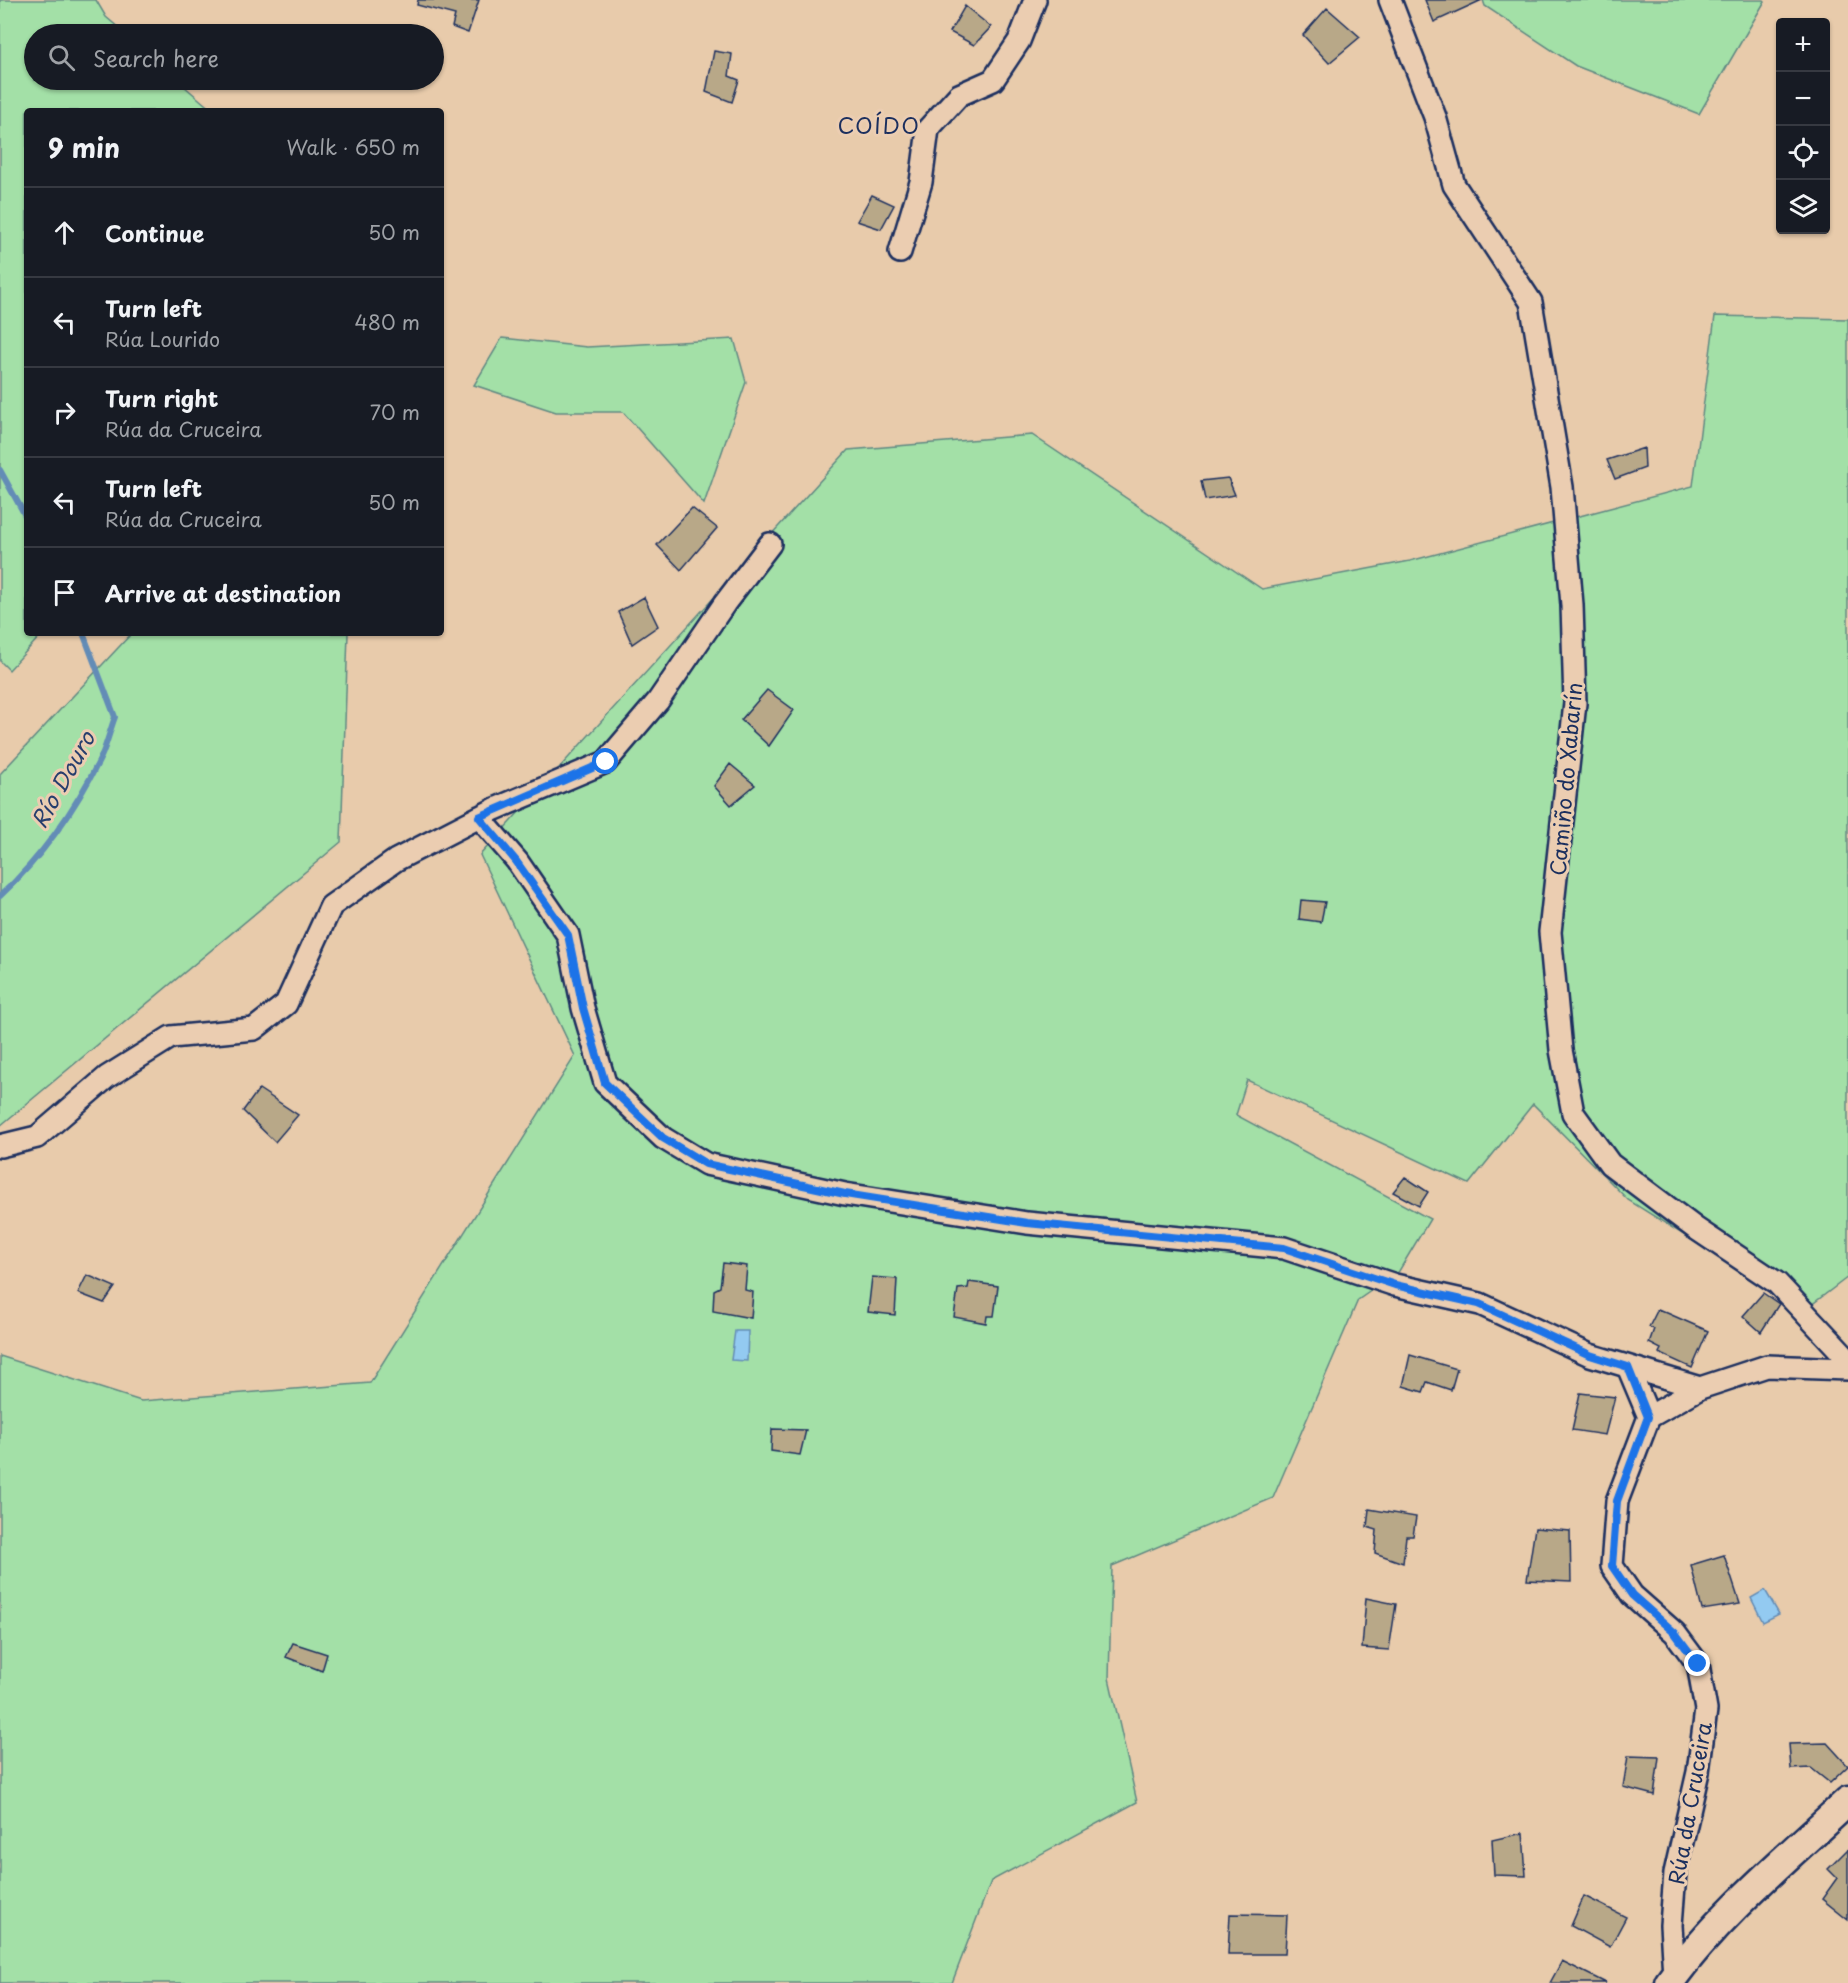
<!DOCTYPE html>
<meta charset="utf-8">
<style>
body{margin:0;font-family:"Playpen Sans",sans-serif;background:#20242c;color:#f1f3f6}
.controls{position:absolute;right:18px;top:18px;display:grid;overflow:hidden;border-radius:6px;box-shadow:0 2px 4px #0004}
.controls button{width:54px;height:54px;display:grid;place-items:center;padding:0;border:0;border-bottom:2px solid #363941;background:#171b24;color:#f1f3f6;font:30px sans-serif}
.stop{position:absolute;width:18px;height:18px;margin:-14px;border:4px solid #1a73e8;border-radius:50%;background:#fff}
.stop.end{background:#1a73e8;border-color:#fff;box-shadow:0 2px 6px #0008}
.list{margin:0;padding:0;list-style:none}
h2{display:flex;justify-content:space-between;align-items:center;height:78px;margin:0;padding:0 24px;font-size:26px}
h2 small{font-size:20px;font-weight:400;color:#9ea1a6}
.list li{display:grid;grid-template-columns:39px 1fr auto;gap:18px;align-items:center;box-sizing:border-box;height:90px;padding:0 24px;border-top:2px solid #363941}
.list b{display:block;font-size:22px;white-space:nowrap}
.list p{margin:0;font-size:20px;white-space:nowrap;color:#9ea1a6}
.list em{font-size:20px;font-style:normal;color:#9ea1a6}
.icon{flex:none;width:33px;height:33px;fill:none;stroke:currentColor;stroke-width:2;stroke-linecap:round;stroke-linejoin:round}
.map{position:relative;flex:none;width:1848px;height:1983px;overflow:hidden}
.search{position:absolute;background:#171b24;box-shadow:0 2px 4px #0004;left:24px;top:24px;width:420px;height:66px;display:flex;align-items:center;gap:15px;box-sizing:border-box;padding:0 21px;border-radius:33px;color:#9ea1a6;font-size:22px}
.panel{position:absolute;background:#171b24;box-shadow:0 2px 4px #0004;left:24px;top:108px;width:420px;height:528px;border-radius:6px}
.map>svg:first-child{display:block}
.green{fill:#a3e0a7;stroke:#5f8882;stroke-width:1.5}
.water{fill:#93caf1;stroke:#638cb6;stroke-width:1.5}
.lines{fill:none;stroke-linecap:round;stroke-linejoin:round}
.stream{stroke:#638cb6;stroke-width:6}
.building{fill:#b8a888;stroke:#1b2f5e;stroke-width:1.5}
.minor-casing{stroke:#1b2f5e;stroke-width:26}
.secondary-casing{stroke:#1b2f5e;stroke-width:33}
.minor{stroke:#ebcdb1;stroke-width:21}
.secondary{stroke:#ebcdb1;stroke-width:28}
.route{stroke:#1a73e8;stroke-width:8}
.labels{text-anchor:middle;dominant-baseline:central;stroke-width:6;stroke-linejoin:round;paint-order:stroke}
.street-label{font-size:21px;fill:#1b2f5e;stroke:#ebcdb1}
.neighbourhood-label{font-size:22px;letter-spacing:1.5px;fill:#1b2f5e;stroke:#ebcdb1}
.water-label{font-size:22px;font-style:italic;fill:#273e6d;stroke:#ebcdb1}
</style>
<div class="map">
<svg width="1848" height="1983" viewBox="0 0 1848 1983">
<rect width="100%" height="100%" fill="#e8cbab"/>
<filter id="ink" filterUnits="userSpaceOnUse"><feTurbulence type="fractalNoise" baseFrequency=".0167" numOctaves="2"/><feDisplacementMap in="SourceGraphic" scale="12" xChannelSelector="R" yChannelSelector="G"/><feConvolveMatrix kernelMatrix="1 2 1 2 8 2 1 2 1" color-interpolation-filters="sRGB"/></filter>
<g filter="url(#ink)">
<!-- green -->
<path class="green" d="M 0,0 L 96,0 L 106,17 L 126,34 L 34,34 L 34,80 L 177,80 L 213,111 L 27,111 L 27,633 L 43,633 L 9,670 L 0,661 Z
M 1483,0 L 1764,0 L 1765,1 L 1699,114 L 1576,66 L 1485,6 Z
M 1715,316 L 1848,319 L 1848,1277 L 1811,1305 L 1730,1264 L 1628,1200 L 1533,1104 L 1469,1184 L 1247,1080 L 1236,1115 L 1430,1219 L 1399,1271 L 1358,1300 L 1273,1498 L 1112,1566 L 1109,1678 L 1137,1802 L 991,1881 L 952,1983 L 0,1983 L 0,1356 L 141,1401 L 370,1383 L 575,1056 L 480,855 L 848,450 L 1032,435 L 1262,589 L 1410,561 L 1693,486 Z
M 502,338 L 587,347 L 734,339 L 746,382 L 704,504 L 623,412 L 556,412 L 474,385 Z
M 132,633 L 348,633 L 341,842 L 0,1126 L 0,774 Z"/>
<!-- water -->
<path class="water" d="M 735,1331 L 748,1331 L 747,1361 L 731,1360 Z
M 1765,1590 L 1779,1614 L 1763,1622 L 1751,1598 Z"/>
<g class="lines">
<!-- stream -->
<path class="stream" d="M 0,470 L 27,519
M 0,896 C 42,857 76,808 101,757 C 107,744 110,730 115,717 L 83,633"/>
</g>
<!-- building -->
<path class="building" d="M 418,0 L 479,0 L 468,33 L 452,27 L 455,15 L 417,5 Z
M 1425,0 L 1482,0 L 1434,22 Z
M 965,6 L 991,27 L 974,45 L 950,32 Z
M 1327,8 L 1360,37 L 1329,63 L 1303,35 Z
M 714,51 L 732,54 L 729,76 L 739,80 L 732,102 L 706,92 Z
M 872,195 L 894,205 L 881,229 L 857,221 Z
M 1644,448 L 1645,468 L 1615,479 L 1607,460 Z
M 1228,478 L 1235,495 L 1205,500 L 1201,481 Z
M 692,508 L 717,528 L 681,570 L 657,545 Z
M 644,597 L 658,626 L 632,644 L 618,612 Z
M 767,690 L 794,710 L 769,746 L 741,720 Z
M 730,764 L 755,785 L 731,805 L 714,786 Z
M 1301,900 L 1325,902 L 1321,922 L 1299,919 Z
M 259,1089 L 298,1115 L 275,1142 L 243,1111 Z
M 1405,1177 L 1428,1192 L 1419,1206 L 1393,1192 Z
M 723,1263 L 747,1266 L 745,1290 L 753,1292 L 751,1318 L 713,1311 L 714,1290 L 720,1287 Z
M 87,1275 L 115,1287 L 104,1303 L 78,1293 Z
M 872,1277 L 897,1279 L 895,1315 L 868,1312 Z
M 969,1282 L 998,1286 L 994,1316 L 987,1316 L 986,1323 L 954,1317 L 958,1289 L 968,1288 Z
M 1763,1293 L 1779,1304 L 1761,1332 L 1743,1316 Z
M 1658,1309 L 1708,1331 L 1692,1368 L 1659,1353 L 1661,1349 L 1649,1343 L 1654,1329 L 1649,1327 Z
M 1410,1355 L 1457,1369 L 1451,1390 L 1427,1382 L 1423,1392 L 1403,1386 Z
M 1580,1393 L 1615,1397 L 1605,1435 L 1572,1430 Z
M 772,1429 L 806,1430 L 800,1455 L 771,1451 Z
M 1369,1509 L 1416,1517 L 1413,1536 L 1406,1536 L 1403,1563 L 1375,1553 L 1377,1530 L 1367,1527 Z
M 1535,1528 L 1570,1531 L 1571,1582 L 1527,1580 Z
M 1724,1555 L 1740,1604 L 1702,1610 L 1691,1565 Z
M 1366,1598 L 1396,1604 L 1389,1650 L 1362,1648 Z
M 293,1643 L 327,1654 L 322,1671 L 286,1657 Z
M 1827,1743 L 1848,1766 L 1830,1783 L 1811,1768 L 1791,1769 L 1789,1744 Z
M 1628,1756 L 1659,1757 L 1654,1795 L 1623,1787 Z
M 1523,1833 L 1526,1876 L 1494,1875 L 1492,1840 Z
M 1848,1849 L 1848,1920 L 1822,1899 L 1837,1878 L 1828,1869 Z
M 1584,1896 L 1626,1917 L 1610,1947 L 1571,1926 Z
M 1230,1914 L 1287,1915 L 1285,1954 L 1228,1954 Z
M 1562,1961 L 1606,1983 L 1550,1983 Z"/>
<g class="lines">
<!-- minor casing -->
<g class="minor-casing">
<path id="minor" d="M 1390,0 L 1435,117 L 1454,185 L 1531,302 L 1562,487 L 1572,605 L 1575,703 L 1550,932 L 1561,1050 L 1573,1113 L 1610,1164 L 1695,1228 L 1777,1283 L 1848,1359
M 900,252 L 921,182 L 928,129 L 959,95 L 993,80 L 1019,41 L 1035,0
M 479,817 L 517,861 L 568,935 L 583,1008 L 605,1083 L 663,1138 L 706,1164 L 845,1194 L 1027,1223 L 1284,1248 L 1395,1285 L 1480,1304 L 1590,1355 L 1700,1388 L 1767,1366 L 1848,1369
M 0,1146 L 37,1137 L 107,1077 L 171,1037 L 254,1029 L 286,1004 L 331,906 L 396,860 L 495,809 L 606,762 L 658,701 L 725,603 L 770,544
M 1628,1367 L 1649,1417 L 1700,1388
M 1649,1417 L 1617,1501 L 1612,1566 L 1632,1595 L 1675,1633 L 1698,1664 L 1706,1710 L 1698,1772 L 1675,1873 L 1671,1925 L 1674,1976"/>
</g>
<!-- secondary casing -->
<g class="secondary-casing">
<path id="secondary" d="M 1669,1983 C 1718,1915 1787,1858 1848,1801"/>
</g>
<!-- minor -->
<use href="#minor" class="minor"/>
<!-- secondary -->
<use href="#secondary" class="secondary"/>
</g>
</g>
<g class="lines" filter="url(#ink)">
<!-- route -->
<path class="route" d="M 606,762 L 479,817 L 516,861 L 568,935 L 583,1008 L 605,1083 L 663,1138 L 706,1164 L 845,1194 L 1027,1223 L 1284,1248 L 1395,1285 L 1479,1304 L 1590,1355 L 1628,1367 L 1648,1417 L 1617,1501 L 1612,1566 L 1632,1595 L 1675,1633 L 1698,1664"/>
</g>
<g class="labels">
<!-- street labels -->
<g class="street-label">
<text transform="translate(1565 779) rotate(-85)">Camiño do Xabarín</text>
<text transform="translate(1689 1803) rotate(-80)">Rúa da Cruceira</text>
</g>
<!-- neighbourhood labels -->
<g class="neighbourhood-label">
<text x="879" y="124">COÍDO</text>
</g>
<!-- water labels -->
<g class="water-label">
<text transform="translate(62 779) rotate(-61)">Río Douro</text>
</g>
</g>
</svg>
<div class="controls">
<button>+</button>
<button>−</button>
<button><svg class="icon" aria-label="locate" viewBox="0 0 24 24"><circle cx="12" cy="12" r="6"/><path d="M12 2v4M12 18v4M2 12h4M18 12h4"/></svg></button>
<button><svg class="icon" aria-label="layers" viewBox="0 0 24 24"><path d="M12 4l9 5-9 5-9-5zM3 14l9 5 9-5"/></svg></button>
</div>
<div class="stop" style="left:606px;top:762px"></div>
<div class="stop end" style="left:1698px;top:1664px"></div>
<div class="search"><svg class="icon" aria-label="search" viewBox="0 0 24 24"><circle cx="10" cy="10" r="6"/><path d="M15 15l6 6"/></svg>Search here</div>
<section class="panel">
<h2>9 min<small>Walk · 650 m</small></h2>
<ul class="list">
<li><svg class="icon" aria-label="ahead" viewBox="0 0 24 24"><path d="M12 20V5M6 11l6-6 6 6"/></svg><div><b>Continue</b></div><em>50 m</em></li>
<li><svg class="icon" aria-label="left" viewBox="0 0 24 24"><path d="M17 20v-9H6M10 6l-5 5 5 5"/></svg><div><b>Turn left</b><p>Rúa Lourido</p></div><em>480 m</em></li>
<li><svg class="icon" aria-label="right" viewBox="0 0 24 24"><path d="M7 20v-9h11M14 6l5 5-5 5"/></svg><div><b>Turn right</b><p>Rúa da Cruceira</p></div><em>70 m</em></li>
<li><svg class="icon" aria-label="left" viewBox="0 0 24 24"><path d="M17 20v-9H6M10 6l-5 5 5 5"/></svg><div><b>Turn left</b><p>Rúa da Cruceira</p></div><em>50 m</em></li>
<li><svg class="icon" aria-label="arrive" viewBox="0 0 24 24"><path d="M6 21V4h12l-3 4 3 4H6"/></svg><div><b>Arrive at destination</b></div></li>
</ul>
</section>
</div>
